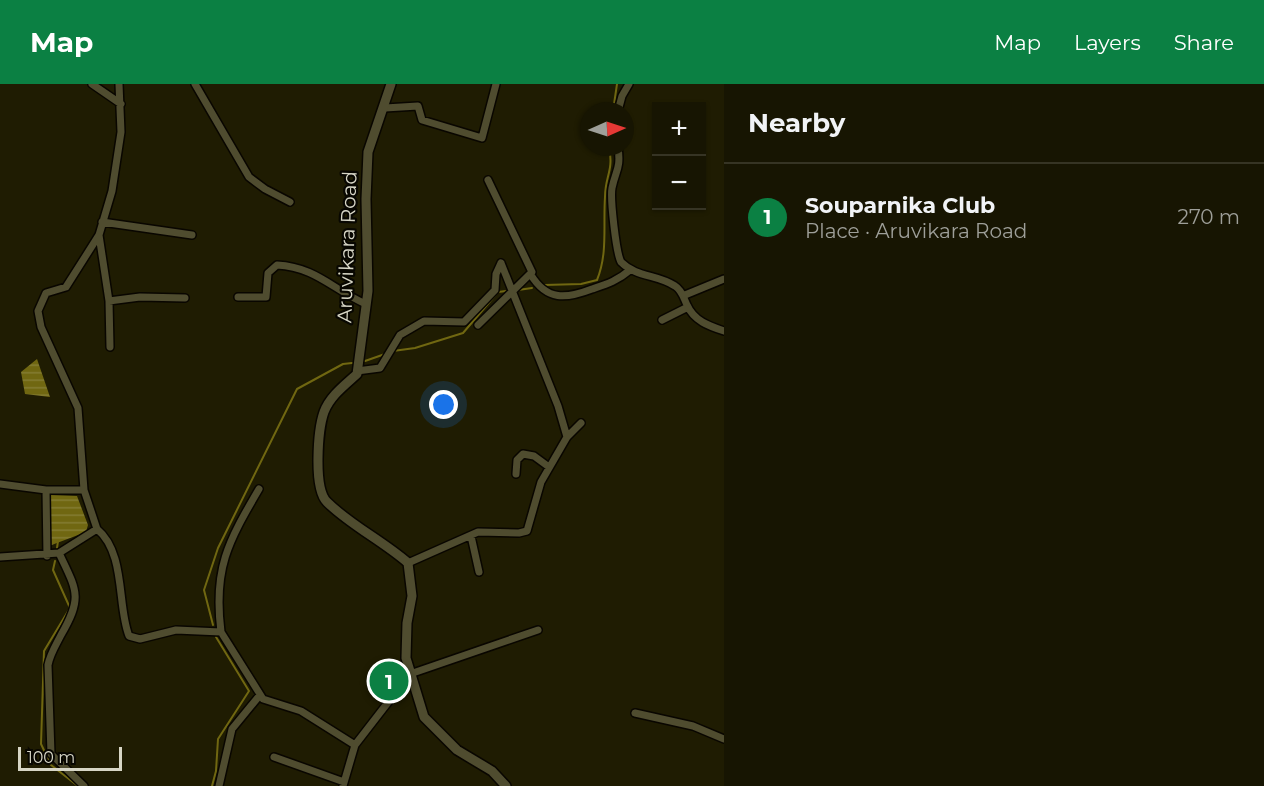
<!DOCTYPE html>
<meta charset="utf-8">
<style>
body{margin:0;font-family:Montserrat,sans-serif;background:#242211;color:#f1f3f6}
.controls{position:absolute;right:18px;top:18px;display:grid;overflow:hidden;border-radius:0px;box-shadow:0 2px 4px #0004}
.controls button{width:54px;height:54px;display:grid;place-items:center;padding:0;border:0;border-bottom:2px solid #363424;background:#171502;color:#f1f3f6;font:30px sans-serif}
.compass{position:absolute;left:580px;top:18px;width:54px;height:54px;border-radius:50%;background:#171502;box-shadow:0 2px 4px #0004;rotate:87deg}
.scale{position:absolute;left:18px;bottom:15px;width:104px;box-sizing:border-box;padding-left:6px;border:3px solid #d7d6c6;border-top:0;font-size:16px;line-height:21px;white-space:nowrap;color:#d7d6c6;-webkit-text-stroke:4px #080701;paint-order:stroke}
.you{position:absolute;left:444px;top:321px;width:21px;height:21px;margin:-15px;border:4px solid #fff;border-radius:50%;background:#1a73e8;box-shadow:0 0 0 9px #1a73e833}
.badge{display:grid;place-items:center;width:39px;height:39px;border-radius:50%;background:#0b8043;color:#fff;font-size:20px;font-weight:700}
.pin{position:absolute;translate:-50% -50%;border:3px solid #fff;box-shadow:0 2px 6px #0006}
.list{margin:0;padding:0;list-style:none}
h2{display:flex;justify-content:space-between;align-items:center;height:78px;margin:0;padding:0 24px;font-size:26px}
h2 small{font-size:20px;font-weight:400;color:#9e9f99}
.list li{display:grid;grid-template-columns:39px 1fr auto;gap:18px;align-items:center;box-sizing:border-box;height:108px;padding:0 24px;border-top:2px solid #363424}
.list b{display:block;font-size:22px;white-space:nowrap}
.list p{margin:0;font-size:20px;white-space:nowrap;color:#9e9f99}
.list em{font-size:20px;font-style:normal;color:#9e9f99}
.map{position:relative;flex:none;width:724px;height:702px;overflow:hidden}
header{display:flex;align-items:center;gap:36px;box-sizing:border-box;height:84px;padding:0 30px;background:#0b8043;color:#fff}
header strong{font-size:28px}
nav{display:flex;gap:33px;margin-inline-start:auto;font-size:21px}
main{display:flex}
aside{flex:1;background:#171502}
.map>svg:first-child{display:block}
.water{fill:url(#water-rules)}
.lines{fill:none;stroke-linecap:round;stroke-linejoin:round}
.stream{stroke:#706711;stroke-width:2}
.minor-casing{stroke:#090600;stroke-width:10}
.secondary-casing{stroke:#090600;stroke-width:12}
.minor{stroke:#4f4c2f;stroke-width:7}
.secondary{stroke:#4f4c2f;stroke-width:9}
.labels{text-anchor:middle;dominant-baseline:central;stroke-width:4.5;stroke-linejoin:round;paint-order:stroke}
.street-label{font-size:20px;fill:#d7d6c6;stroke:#080701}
</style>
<header>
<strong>Map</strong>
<nav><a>Map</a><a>Layers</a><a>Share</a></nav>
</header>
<main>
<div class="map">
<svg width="724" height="702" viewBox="0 0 724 702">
<defs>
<pattern id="water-rules" width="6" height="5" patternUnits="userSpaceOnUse" patternTransform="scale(1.5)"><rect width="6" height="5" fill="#706711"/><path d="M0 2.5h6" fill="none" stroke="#847c32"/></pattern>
</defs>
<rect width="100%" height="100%" fill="#1f1c02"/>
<!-- water -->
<path class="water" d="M 37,275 L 50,313 L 25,310 L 21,288 Z
M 50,411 L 77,412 L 88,441 L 86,448 L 49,462 Z"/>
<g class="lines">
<!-- stream -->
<path class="stream" d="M 613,27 L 617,0
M 544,201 L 581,200 L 597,196 C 608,169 603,142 605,113 C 605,92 614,87 609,63
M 518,206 L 532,204
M 393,267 L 415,264 L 463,249 L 498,208 L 506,207
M 365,277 L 385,270
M 57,464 L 58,457
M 55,477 L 53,486 L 70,524 L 44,567 L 41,660 L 51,681 L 78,702
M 213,541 L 204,506 L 218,464 L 297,305 L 343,280 L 352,279
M 212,702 L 216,687 L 218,655 L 249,607 L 216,553"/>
<!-- minor casing -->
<g class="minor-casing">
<path id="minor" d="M 92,0 L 121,20
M 195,0 L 249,93 L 265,105 L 290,118
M 385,24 L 418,22 L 422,36 L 482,54 L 496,0
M 618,27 L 622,12 L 629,0
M 618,63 C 621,85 616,85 612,104 C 610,114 616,169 621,178 C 637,194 657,190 675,202 C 682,206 684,215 687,221 C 694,237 709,242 724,247
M 102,138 L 192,151
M 99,151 L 109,217 L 110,263
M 501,179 L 558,322 L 567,353
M 531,191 C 547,217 566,215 592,205 C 607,200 617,197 630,186
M 238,213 L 266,213 L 268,189 L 277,181 C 316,183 333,206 366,220
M 684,214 L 685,211 L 724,195
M 109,217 L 140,213 L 185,214
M 662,236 L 688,223
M 478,241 L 532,188 L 488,96
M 357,287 L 380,284 L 400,251 L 424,237 L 464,238 L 495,206 L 496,190 L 501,179
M 516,390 L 517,376 L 523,370 L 534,372 L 549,383
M 0,400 L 46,406 L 84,406
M 46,406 L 47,472
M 97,445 L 84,406 L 78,324 L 41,243 L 38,227 L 46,209 L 66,203 L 99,151 L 112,107 L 121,48 L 119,0
M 471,452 L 479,488
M 59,469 C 77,507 83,513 61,551 C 56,561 50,570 48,581 L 51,670 L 84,702
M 0,473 L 59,469 L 97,445 C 126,469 117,522 129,552 L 140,555 L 176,546 L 221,548 L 263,615 L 301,627 L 355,661
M 408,479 L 478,448 L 519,449 L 527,447 L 541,398 L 567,353 L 581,339
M 221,548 C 213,485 228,458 259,405
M 635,629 L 693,642 L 724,655
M 274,673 L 344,698
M 219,702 L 232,645 L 260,611
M 343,702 L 355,661 L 410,590 L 538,546"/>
</g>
<!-- secondary casing -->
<g class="secondary-casing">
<path id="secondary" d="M 391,0 L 368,68 L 366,115 L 368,207 L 357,290 C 345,301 330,312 324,328 C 318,345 313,404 327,418 C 350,441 383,457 408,479 L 412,512 L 407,539 L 406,574 L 424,633 L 457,666 L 492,687 L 506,702"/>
</g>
<!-- minor -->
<use href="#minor" class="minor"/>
<!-- secondary -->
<use href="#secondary" class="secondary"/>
</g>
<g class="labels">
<!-- street labels -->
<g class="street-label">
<text transform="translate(347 163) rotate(-88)">Aruvikara Road</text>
</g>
</g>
</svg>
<div class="controls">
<button>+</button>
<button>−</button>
</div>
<svg class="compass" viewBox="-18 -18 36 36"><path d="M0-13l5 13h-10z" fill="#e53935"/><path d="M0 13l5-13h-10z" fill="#9e9f99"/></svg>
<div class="scale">100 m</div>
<div class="you"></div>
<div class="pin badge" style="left:389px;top:597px">1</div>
</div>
<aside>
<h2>Nearby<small></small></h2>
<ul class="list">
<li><span class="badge">1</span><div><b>Souparnika Club</b><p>Place · Aruvikara Road</p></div><em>270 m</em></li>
</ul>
</aside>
</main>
